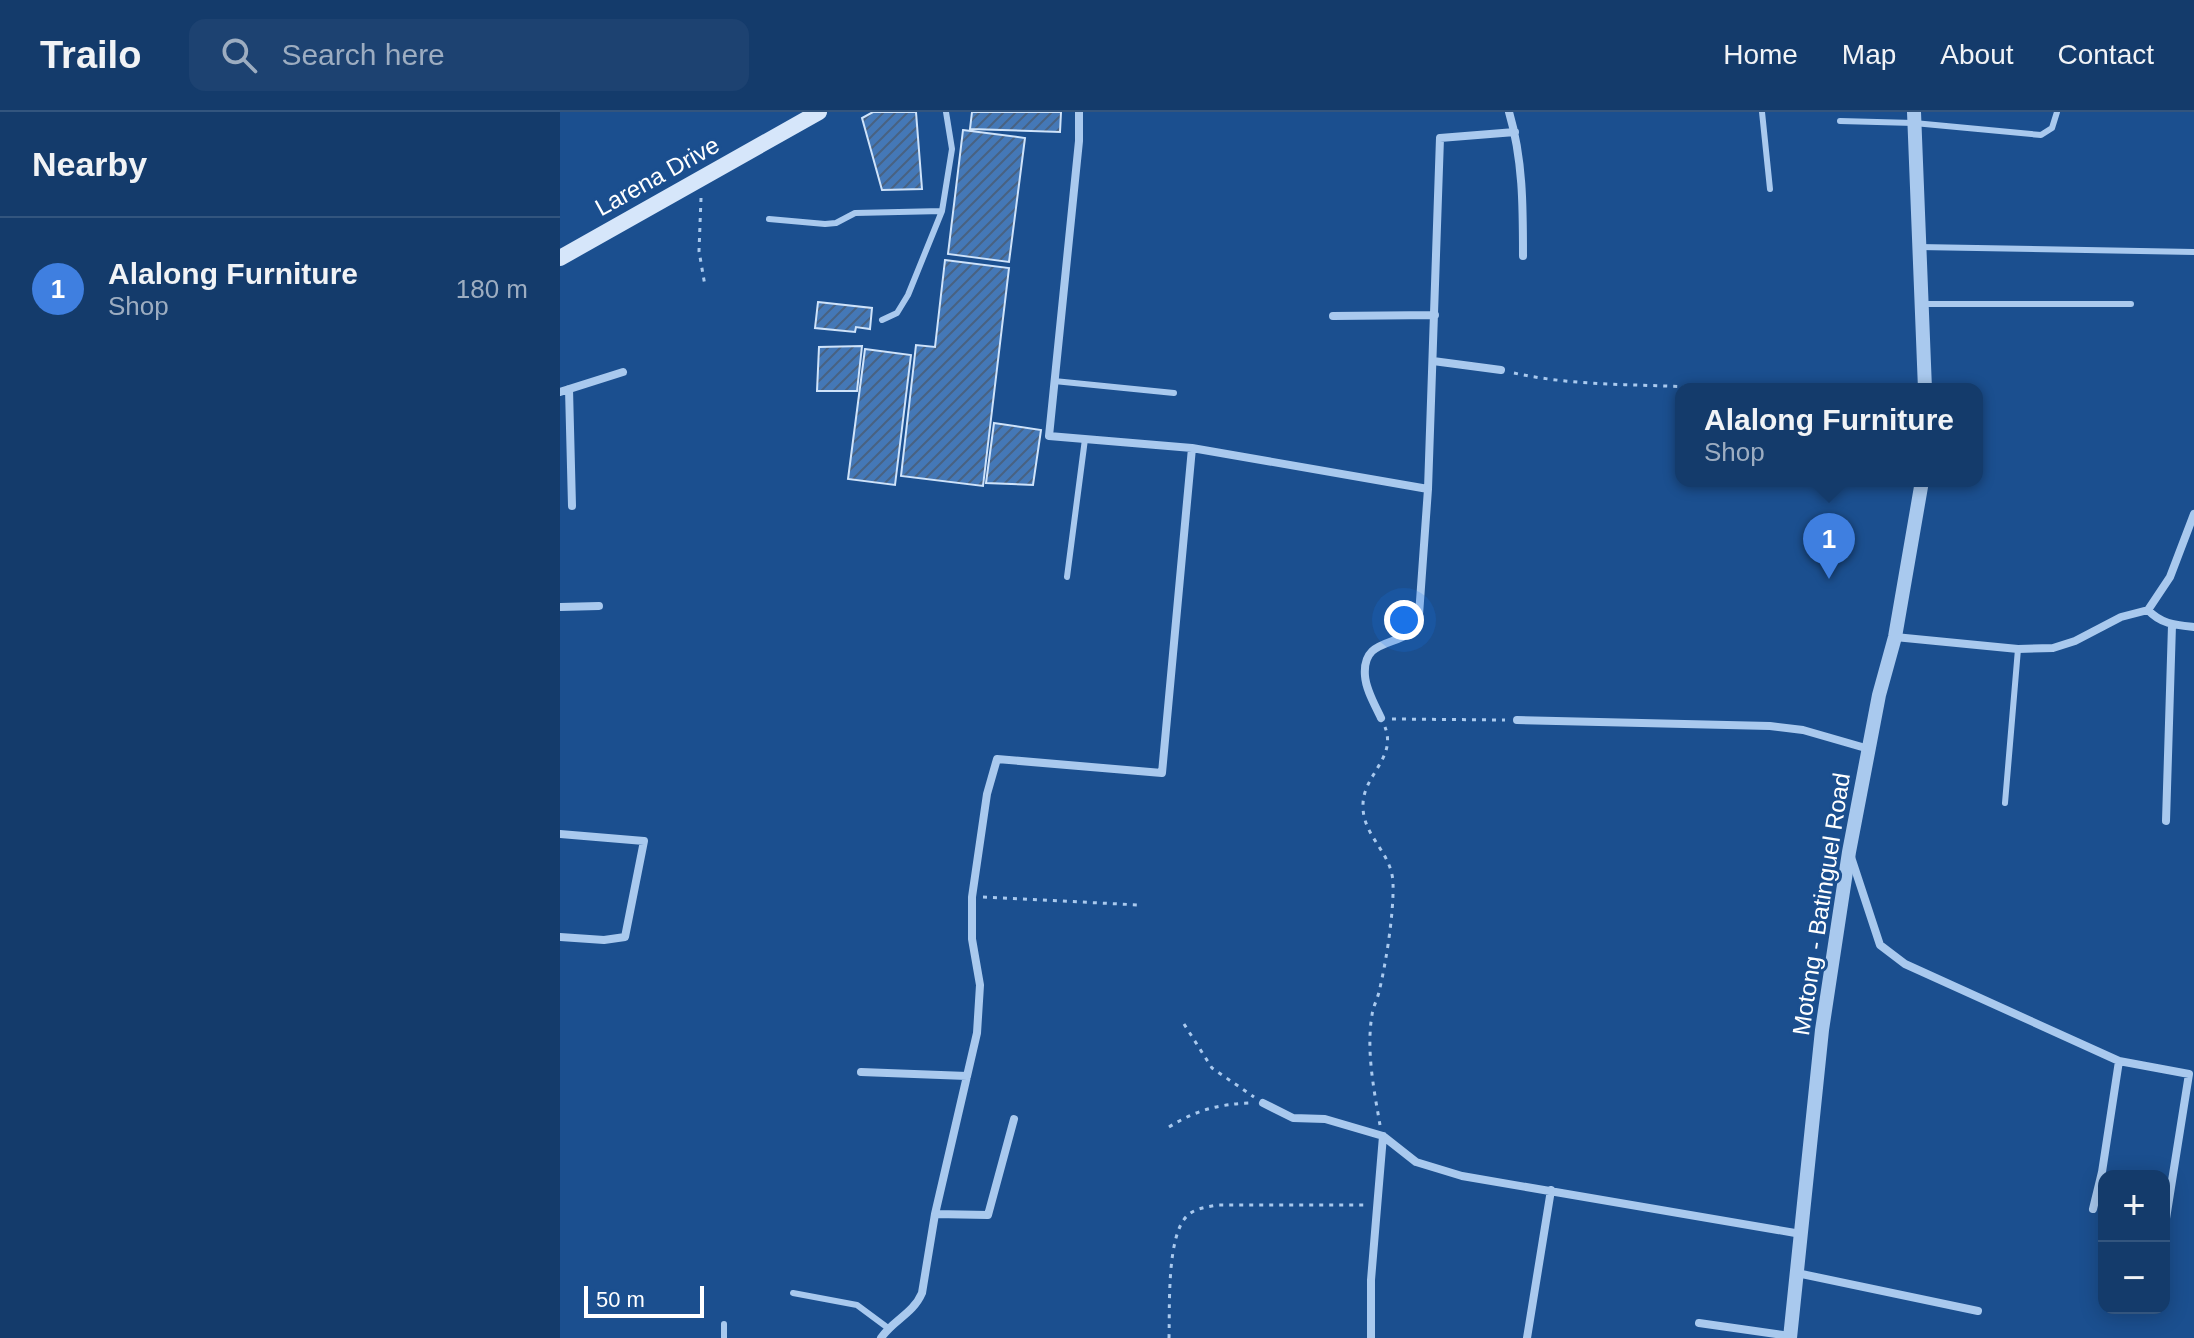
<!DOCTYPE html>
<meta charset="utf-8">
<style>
body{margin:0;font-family:Arial,sans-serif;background:#1d4271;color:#f1f3f6}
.controls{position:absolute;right:24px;bottom:24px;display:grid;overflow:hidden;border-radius:16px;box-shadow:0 4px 20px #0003}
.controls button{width:72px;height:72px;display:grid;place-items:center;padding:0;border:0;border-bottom:2px solid #33557e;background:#143b6b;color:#f1f3f6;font:40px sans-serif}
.scale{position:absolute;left:24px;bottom:20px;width:120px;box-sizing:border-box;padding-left:8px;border:4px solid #fff;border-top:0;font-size:22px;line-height:28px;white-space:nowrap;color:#fff;-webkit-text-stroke:6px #1b4f8f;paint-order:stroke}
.you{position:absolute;left:844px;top:508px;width:28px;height:28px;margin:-20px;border:6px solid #fff;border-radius:50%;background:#1a73e8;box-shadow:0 0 0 12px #1a73e833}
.badge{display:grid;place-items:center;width:52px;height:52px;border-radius:50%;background:#ffd166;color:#fff;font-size:26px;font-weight:700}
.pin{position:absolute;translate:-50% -66px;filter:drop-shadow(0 2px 4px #0008)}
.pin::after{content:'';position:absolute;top:42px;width:28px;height:24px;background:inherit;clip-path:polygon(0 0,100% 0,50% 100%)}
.popup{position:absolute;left:1115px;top:271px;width:308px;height:104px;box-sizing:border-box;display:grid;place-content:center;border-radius:16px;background:#143b6b;filter:drop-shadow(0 2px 6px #0005);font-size:26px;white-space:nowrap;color:#9dadc1}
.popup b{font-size:30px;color:#f1f3f6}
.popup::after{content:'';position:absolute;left:50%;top:100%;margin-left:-16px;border:16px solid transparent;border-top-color:#143b6b}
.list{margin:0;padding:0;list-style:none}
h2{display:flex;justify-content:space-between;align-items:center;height:104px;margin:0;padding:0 32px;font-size:34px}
h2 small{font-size:26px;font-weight:400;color:#9dadc1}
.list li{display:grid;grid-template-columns:52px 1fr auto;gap:24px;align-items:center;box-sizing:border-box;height:144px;padding:0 32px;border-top:2px solid #33557e}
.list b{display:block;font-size:30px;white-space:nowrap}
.list p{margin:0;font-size:26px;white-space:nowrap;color:#9dadc1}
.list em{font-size:26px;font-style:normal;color:#9dadc1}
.icon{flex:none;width:44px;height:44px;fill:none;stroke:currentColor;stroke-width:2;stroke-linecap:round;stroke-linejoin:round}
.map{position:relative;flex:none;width:1634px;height:1226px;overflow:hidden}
header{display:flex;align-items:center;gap:48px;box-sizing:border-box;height:112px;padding:0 40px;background:#143b6b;border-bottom:2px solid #33557e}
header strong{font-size:38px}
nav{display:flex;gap:44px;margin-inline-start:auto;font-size:28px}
.search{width:560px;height:72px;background:#1d4271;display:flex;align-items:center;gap:20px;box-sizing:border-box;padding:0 28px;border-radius:16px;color:#9dadc1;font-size:30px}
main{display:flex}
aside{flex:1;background:#143b6b}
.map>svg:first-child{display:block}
.building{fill:url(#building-hatch);stroke:#cfe3fa;stroke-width:2}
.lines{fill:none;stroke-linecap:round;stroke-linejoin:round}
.path{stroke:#a9c9ee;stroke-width:3;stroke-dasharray:4 6;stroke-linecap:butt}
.service{stroke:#a9c9ee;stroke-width:6}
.minor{stroke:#a9c9ee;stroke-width:8}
.tertiary{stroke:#a9c9ee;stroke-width:14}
.secondary{stroke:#d6e6fa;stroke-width:16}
.labels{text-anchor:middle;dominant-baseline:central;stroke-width:6;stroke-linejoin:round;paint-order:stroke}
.street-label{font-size:24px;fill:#fff;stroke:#1b4f8f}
</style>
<header>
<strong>Trailo</strong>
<div class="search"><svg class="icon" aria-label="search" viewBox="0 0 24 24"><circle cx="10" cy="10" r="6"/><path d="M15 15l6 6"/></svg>Search here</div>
<nav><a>Home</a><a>Map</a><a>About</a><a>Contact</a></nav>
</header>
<main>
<aside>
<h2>Nearby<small></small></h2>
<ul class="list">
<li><span class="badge" style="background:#3f7fe0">1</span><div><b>Alalong Furniture</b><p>Shop</p></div><em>180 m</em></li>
</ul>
</aside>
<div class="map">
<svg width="1634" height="1226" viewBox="0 0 1634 1226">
<defs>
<pattern id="building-hatch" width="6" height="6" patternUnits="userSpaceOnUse" patternTransform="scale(2)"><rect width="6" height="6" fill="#4478b7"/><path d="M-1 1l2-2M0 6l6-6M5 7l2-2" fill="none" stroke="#486282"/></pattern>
</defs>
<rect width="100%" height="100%" fill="#1b4f8f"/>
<!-- building -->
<path class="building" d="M 313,0 L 356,0 L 362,77 L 322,78 L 302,6 Z
M 412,0 L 501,0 L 500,20 L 410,17 Z
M 403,18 L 465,26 L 449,150 L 388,142 Z
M 385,148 L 449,156 L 423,374 L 341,364 L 356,233 L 375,235 Z
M 258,190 L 312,196 L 310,217 L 296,215 L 295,220 L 255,216 Z
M 302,234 L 297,279 L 257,279 L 259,235 Z
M 305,237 L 351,243 L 335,373 L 288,367 Z
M 434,311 L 481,318 L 473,373 L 426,371 Z"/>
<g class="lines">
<!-- path -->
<path class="path" d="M 141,86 L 139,139 L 145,174
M 954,261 C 1022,276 1092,271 1161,277
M 832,607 L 945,608
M 423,785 L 579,793
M 624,912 L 652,956 L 694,985
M 820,1013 C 814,978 806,939 812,903 C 813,895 817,888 819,880 C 826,851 834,801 833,771 C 832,740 802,724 803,693 C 803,663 837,646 825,615
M 609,1015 C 636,998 659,992 691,991
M 609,1226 C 610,1198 606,1122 628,1103 C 636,1096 647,1095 658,1093 L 807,1093"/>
<!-- service -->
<path class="service" d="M 1202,0 L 1210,77
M 1280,9 L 1354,11 L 1481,23 L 1492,16 L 1497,0
M 209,107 L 265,112 L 276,111 L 295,101 L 382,99
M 1359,135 L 1634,140
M 1364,192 L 1571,192
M 322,208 L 337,201 L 348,183 L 382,99 L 392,37 L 386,0
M 494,269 L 614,281
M 507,465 L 525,327
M 1445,691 L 1458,537
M 233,1181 L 297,1193 L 328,1216
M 164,1226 L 164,1212"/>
<!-- minor -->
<path class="minor" d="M 519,0 L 519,29 L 489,324 L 632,336 L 868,377
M 949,0 C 963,47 963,95 963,144
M 773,204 L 875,203
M 873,249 L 941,258
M 9,277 L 12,394
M 0,280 L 63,260
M 0,495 L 39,494
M 1588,498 C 1601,512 1615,513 1634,515
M 1335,525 L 1458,537 L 1493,536 L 1515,529 L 1561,505 L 1588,498 L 1610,465 L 1634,402
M 821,606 C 815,593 806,578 805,564 C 802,528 833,534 851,520 C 856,516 857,509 859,503 L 868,377 L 880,26 L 955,20
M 957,608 L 1210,614 L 1243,618 L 1309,637
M 1606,709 L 1612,513
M 0,722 L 84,729 L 65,825 L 44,828 L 0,825
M 1291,745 L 1320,833 L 1345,852 L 1559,949
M 301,960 L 407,964
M 703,991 L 733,1006 L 765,1007 L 823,1024 L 856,1050 L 902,1064 L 1241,1122
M 1533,1097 L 1542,1060 L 1559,949 L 1629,962 L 1604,1119
M 375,1102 L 428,1103 L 454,1007
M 1237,1161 L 1418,1199
M 1139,1211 L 1230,1224
M 321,1226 C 333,1208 353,1202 362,1181 L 375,1102 L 417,921 L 420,873 L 412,827 L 412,785 L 427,682 L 437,647 L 602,661 L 632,336
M 811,1226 L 811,1168 L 823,1024
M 967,1226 L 991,1078"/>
<!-- tertiary -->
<path class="tertiary" d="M 1354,0 L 1365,277
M 1230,1226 L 1262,918 L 1289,740 L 1319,583 L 1335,525 L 1362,369"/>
<!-- secondary -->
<path class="secondary" d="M 0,146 L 259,0"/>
</g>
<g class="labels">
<!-- street labels -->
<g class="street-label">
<text transform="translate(97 64) rotate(-29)">Larena Drive</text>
<text transform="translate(1261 792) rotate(-81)">Motong - Batinguel Road</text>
</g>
</g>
</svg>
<div class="controls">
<button>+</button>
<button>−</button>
</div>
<div class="scale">50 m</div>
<div class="you"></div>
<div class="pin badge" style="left:1269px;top:467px;background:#3f7fe0">1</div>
<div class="popup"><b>Alalong Furniture</b>Shop</div>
</div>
</main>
